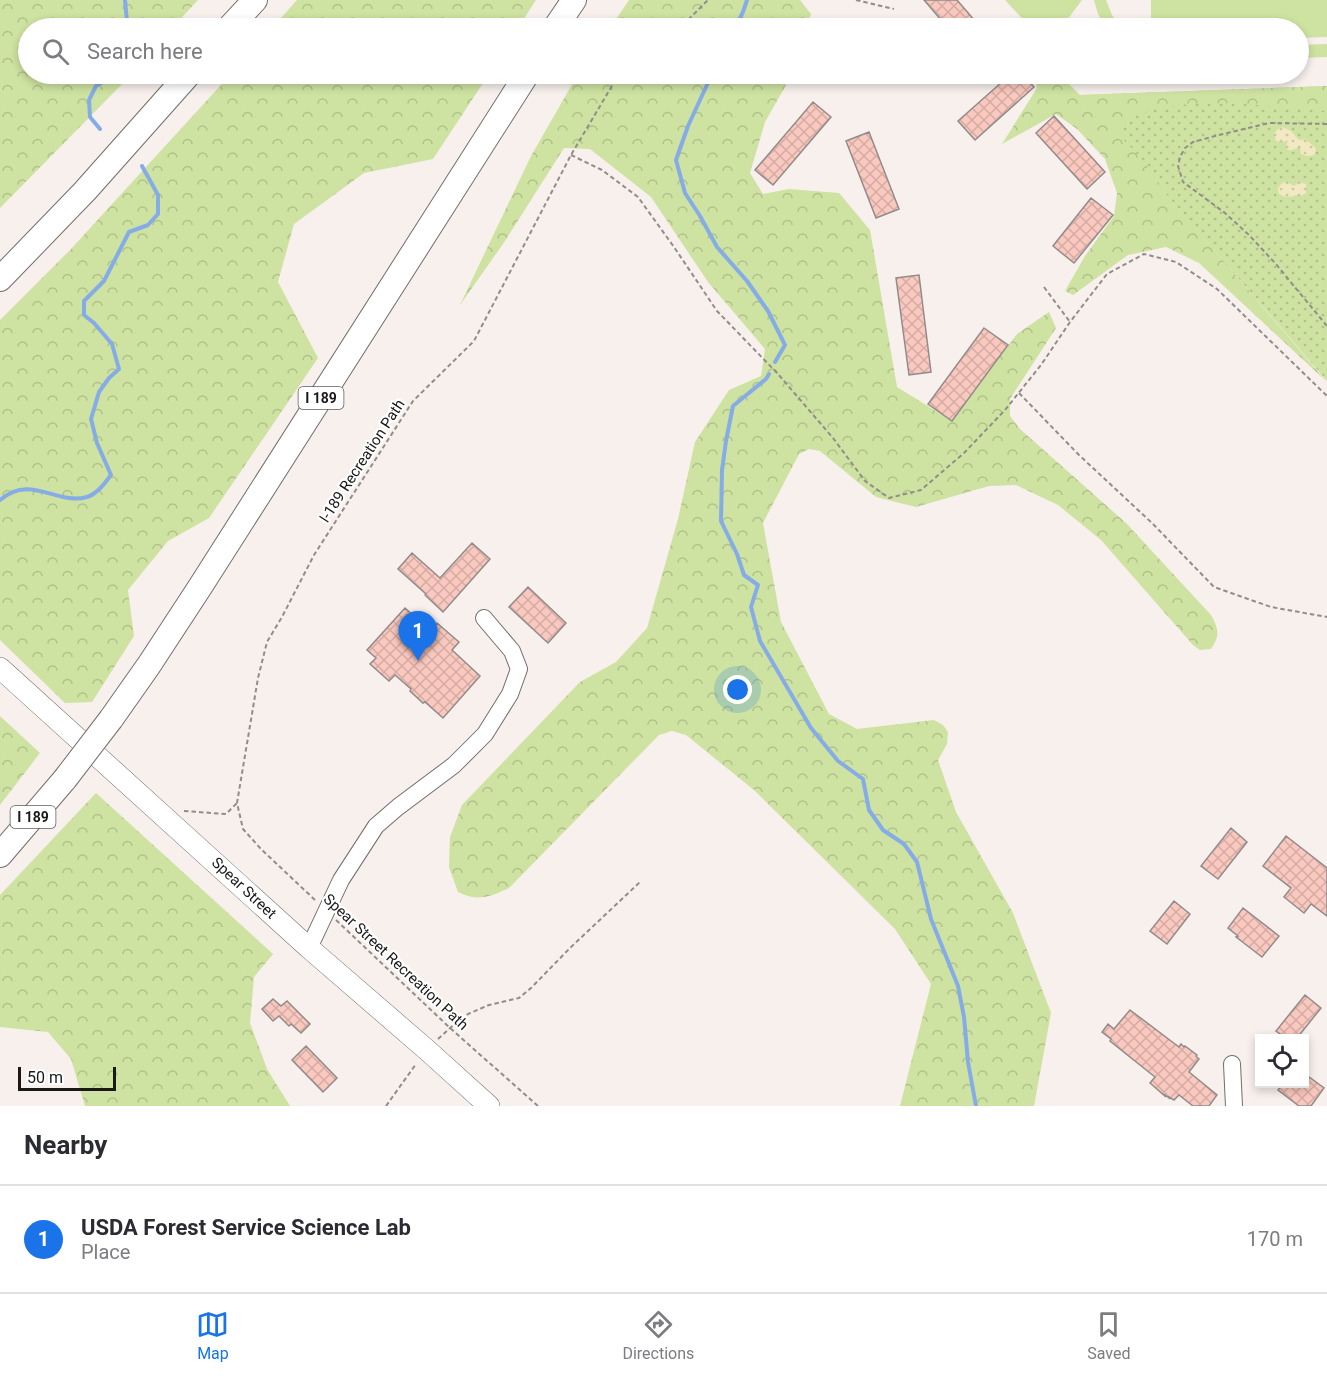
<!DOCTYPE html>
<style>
body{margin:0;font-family:Roboto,sans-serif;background:#f7f7f7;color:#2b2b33}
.controls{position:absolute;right:18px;bottom:18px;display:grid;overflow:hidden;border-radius:0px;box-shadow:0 3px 9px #0003}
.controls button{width:54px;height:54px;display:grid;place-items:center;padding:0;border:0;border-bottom:2px solid #e1e1e2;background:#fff;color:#2b2b33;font:30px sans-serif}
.scale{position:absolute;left:18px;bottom:15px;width:98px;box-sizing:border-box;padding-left:6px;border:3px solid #1b1918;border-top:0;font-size:16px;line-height:21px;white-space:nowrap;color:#1b1918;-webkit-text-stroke:4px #fff;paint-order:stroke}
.you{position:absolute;left:738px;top:690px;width:21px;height:21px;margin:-15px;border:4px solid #fff;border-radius:50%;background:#1a73e8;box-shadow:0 0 0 9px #1a73e833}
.badge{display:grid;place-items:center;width:39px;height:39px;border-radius:50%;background:#1a73e8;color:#fff;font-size:20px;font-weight:700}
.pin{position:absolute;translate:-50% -50px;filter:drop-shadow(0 2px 3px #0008)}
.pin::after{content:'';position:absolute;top:32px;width:21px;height:18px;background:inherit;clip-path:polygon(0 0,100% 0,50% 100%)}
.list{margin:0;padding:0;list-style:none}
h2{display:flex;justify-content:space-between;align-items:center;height:78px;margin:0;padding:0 24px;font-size:26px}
h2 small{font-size:20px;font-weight:400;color:#7c7c81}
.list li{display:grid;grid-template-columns:39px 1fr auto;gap:18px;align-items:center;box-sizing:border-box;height:108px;padding:0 24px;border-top:2px solid #e1e1e2}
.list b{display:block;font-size:22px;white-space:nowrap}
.list p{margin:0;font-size:20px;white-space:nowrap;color:#7c7c81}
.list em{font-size:20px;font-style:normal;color:#7c7c81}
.icon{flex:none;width:33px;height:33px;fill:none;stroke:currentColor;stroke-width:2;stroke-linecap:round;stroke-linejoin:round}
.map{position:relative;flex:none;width:1327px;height:1106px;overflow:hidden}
.search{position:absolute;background:#fff;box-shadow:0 3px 9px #0003;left:18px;right:18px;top:18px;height:66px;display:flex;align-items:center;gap:15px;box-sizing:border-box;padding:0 21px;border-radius:33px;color:#7c7c81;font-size:22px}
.sheet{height:186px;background:#fff}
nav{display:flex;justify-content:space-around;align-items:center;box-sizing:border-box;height:84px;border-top:2px solid #e1e1e2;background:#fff;font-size:16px;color:#7c7c81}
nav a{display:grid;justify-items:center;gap:3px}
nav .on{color:#1a73e8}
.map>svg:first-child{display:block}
.grass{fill:url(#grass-dots)}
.forest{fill:url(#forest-crowns)}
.sand{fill:url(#sand-dots)}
.green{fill:#cee2a1}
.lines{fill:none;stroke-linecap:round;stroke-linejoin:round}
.stream{stroke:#86ace8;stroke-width:4}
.building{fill:url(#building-cross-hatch);stroke:#928b8a;stroke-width:1.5}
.minor-casing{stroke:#736d6b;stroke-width:18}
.major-casing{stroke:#736d6b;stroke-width:22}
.highway-casing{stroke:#736d6b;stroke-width:26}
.path{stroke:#928d8b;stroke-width:2;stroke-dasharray:4.5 3;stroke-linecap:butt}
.minor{stroke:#fff;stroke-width:16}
.major{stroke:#fff;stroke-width:21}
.highway{stroke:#fff;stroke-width:24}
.highway-bridge-casing{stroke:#736d6b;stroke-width:26;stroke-linecap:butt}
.highway-bridge{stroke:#fff;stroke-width:24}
.labels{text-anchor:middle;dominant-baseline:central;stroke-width:4.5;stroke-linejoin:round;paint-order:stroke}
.shield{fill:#fff;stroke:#5f5e5d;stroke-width:1.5}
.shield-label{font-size:14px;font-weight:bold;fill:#1b1918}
.street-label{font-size:15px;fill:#1b1918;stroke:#fff}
</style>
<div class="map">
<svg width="1327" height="1106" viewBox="0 0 1327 1106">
<defs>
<pattern id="grass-dots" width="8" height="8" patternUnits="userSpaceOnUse" patternTransform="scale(1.5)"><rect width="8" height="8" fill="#cee2a1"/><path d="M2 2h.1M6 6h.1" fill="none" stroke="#b0c18a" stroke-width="1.8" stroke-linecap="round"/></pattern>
<pattern id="forest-crowns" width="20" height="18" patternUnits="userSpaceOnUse" patternTransform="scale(1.5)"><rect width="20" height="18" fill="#cee2a1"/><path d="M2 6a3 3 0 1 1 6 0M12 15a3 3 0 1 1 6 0" fill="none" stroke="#b0c18a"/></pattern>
<pattern id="sand-dots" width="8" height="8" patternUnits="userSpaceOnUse" patternTransform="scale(1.5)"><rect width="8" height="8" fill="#f2e8c2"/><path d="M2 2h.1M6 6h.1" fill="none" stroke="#cfc6a6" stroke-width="1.8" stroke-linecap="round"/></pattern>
<pattern id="building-cross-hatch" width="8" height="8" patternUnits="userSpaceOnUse" patternTransform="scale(1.5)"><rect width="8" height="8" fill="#f9c8be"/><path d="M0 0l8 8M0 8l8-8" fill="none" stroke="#d5aba3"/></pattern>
</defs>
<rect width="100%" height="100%" fill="#f7f0ed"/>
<!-- grass -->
<path class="grass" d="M 1327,86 L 1327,381 L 1080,95 Z"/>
<!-- forest -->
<path class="forest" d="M 0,0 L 198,0 L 172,28 L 28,28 L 28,74 L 132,74 L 0,208 Z
M 297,0 L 536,0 L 518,28 L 272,28 Z
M 629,0 L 800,0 L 811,14 L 806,28 L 610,28 Z
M 231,74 L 489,74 L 433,159 L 364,173 L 294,224 L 278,282 L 318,358 L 209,518 L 168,541 L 128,590 L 134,636 L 92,702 L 65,703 L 0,640 L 0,320 L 71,249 Z
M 578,74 L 790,74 L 786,85 L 765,122 L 750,173 L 763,194 L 789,189 L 839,193 L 870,230 L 897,387 L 952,421 L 1017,334 L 1049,312 L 1056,328 L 1010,399 L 1010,416 L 1020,429 L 1126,523 L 1211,615 C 1219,629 1220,636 1211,649 L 1200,650 L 1193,645 L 1101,540 L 1058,505 L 1016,485 L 989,486 L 916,507 L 876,497 L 820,451 L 809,449 L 799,454 L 763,523 L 781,622 L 829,714 L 857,729 L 934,720 L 943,725 L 948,732 L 947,744 L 938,760 L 956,812 L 1013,913 L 1051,1013 L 1034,1106 L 900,1106 L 931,984 L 895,929 L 754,790 L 686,735 L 672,731 L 659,735 L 509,888 C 490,897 478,902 458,892 L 449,867 L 450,837 L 462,805 L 580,682 L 616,662 L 647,628 L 678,519 L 695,442 L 729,390 L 761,376 L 765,349 L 708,282 L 651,197 L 590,149 L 564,148 L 505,241 L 460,305 L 531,156 Z
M 1035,74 L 1059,74 L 1080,95 L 1327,86 L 1327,111 C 1264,107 1180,91 1123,122 L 1123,139 L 1142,159 L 1167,195 L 1327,382 L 1199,263 L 1166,247 L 1128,255 L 1073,295 L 1065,291 L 1085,256 L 1114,216 L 1117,193 L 1105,159 L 1077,129 L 1056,114 L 1002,144 L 1037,88 Z
M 0,716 L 40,753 L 0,805 Z
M 96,793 L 273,954 L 254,977 L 250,1023 L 267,1069 L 290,1106 L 85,1106 L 71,1059 L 48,1032 L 0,1027 L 0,895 Z"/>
<!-- sand -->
<path class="sand" d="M 1282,127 L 1291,131 L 1299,140 L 1305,139 L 1316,148 L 1315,154 C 1311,157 1305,156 1301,154 L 1300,147 C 1294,148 1292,153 1286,148 L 1288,140 L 1282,142 L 1276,141 L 1274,134 L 1277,130 Z
M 1284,182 L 1289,183 L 1294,186 L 1299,182 L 1306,184 L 1306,193 L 1301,196 L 1296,195 C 1283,201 1270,191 1284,182 Z"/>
<!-- green -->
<path class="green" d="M 1005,0 L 1082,0 L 1061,28 L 1031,28 Z
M 1094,0 L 1106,0 L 1112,15 L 1121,28 L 1106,28 L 1098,14 Z
M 1151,0 L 1327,0 L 1327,37 L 1299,38 L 1298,28 L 1151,28 Z
M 1327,44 L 1327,57 L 1299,58 L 1299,45 Z"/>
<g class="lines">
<!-- stream -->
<path class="stream" d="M 125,0 L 127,22 L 129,28
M 735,28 L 743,12 L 747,0
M 712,74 L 688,126 L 676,160 L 685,193 L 700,216 L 717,247 L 747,281 L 768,311 L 785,345 L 775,362
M 100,129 L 90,117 L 89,100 L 96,86 L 116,74
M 769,374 L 766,379 L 733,406 L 726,441 L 722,470 L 721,521 L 737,554 L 744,575 L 758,585 L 751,607 L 760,641 L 811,728 L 838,761 L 863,779 L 869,810 L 883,830 L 904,844 L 917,862 L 931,919 L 958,986 L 964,1017 L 968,1062 L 976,1106
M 0,500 C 31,473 57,506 87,497 C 97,494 105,483 111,475 L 97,443 L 91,419 L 99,392 L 109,378 L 119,369 L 112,344 L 94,323 L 84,315 L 84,301 L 104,281 L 129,232 L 148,225 L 158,214 L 158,195 L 142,166"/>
</g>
<!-- building -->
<path class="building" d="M 924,0 L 957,0 L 981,28 L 948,28 Z
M 1011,74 L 1022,74 L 1034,87 L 975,140 L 958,121 Z
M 813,102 L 831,117 L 773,185 L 755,170 Z
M 1054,116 L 1105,172 L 1087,189 L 1036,133 Z
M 869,132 L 899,209 L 876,218 L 846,141 Z
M 1091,198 L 1113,215 L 1074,263 L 1053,246 Z
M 919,275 L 931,372 L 909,375 L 896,278 Z
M 984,328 L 1008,345 L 952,421 L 928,404 Z
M 472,543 L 490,559 L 443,612 L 425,595 L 426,594 L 398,569 L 412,553 L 440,578 Z
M 528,587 L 566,623 L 548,643 L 509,607 Z
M 405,608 L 431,631 L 437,623 L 459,642 L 452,650 L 480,676 L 443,718 L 425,702 L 423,703 L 410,691 L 411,689 L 395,675 L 389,681 L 370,664 L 376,658 L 367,650 Z
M 1231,828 L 1247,842 L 1218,879 L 1201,866 Z
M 1286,836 L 1327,868 L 1327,916 L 1311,904 L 1304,913 L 1284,897 L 1291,888 L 1263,866 Z
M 1174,901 L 1190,914 L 1167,944 L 1150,931 Z
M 1243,908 L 1279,936 L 1262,957 L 1236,937 L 1238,936 L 1228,928 Z
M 1305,995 L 1321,1008 L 1297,1038 L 1286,1038 L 1276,1031 Z
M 273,999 L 281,1006 L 287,1001 L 310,1024 L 301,1033 L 291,1024 L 289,1026 L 279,1016 L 273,1021 L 262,1009 Z
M 1130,1010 L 1179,1047 L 1181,1044 L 1184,1047 L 1185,1046 L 1197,1055 L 1196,1056 L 1199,1059 L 1189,1072 L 1217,1095 L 1209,1106 L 1193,1106 L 1179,1095 L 1174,1100 L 1169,1097 L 1169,1098 L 1165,1095 L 1165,1096 L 1150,1083 L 1155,1077 L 1110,1041 L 1111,1039 L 1102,1032 L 1108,1024 L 1114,1029 Z
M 306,1046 L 337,1078 L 323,1092 L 292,1060 Z
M 1305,1074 L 1324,1088 L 1311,1106 L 1299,1106 L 1278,1090 L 1283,1083 L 1305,1083 Z"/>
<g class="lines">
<!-- minor casing -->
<g class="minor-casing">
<path id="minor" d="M 309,948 L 341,880 L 376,826 L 398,807 L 454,765 L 485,734 L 510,694 L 519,669 L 512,651 L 484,618
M 1232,1064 L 1234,1106"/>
</g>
<!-- major casing -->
<g class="major-casing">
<path id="major" d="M 0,668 L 309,948 L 427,1050 L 489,1106"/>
</g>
<!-- highway casing -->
<g class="highway-casing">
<path id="highway" d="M 229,28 L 255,0
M 555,28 L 574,0
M 0,279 L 85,191 L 189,74
M 111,719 L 149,665 L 200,587 L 527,74
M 0,855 L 65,779"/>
</g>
<!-- path -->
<path class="path" d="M 856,0 L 894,9
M 676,28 L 684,24 L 708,0
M 1327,124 L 1269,123 L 1215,136 L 1193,142 L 1185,148 L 1180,157 L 1178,166 L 1183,182 L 1225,213 L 1249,235 L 1275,263 L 1327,326
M 571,155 L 602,170 L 638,197 L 674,247 L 717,311 L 778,374 L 833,438 L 865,481 L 889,498 L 921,490 L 964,453 L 1005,410 L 1041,365 L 1070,322 L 1107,274 L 1144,254 L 1176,262 L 1217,289 L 1327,396
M 1044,287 L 1070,322
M 1019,393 L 1079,455 L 1152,523 L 1214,587 L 1271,607 L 1327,617
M 184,811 L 226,814 L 237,803
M 315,900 L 261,849 L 243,829 L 237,803 L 258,678 L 267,642 L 282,617 L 314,555 L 413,401 L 474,341 L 571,155 L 619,74
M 336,920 L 450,1028 L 538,1106
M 438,1039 L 450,1028 L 468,1014 L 489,1005 L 519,998 L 531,988 L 570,948 L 640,882
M 386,1106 L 416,1064"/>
<!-- minor -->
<use href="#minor" class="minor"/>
<!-- major -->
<use href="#major" class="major"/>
<!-- highway -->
<use href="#highway" class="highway"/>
<!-- highway-bridge casing -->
<g class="highway-bridge-casing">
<path id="highway-bridge" d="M 65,779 L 111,719"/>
</g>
<!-- highway-bridge -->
<use href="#highway-bridge" class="highway-bridge"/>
</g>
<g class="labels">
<!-- shield labels -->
<g class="shield">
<rect x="298.5" y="387" width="45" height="22" rx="4.5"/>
<rect x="10.5" y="806" width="45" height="22" rx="4.5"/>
</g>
<g class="shield-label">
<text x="321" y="398">I 189</text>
<text x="33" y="817">I 189</text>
</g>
<!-- street labels -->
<g class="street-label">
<text transform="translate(362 461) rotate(-57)">I-189 Recreation Path</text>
<text transform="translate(244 888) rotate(43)">Spear Street</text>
<text transform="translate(396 962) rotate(43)">Spear Street Recreation Path</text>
</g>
</g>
</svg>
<div class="controls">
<button><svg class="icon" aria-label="locate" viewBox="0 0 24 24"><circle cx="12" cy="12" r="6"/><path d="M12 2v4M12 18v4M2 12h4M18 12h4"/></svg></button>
</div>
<div class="scale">50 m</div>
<div class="you"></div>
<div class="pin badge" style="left:418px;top:661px">1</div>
<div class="search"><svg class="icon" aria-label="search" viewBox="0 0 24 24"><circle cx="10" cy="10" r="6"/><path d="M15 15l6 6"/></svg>Search here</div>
</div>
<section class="sheet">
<h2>Nearby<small></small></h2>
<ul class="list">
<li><span class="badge">1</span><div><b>USDA Forest Service Science Lab</b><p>Place</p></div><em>170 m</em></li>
</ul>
</section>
<nav>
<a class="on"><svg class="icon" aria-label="map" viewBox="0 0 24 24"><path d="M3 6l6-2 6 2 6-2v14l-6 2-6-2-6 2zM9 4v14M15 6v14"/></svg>Map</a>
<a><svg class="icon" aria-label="directions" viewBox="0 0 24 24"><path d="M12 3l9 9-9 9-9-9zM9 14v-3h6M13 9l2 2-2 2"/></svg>Directions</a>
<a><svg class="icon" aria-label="saved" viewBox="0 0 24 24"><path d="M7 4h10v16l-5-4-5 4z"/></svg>Saved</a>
</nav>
